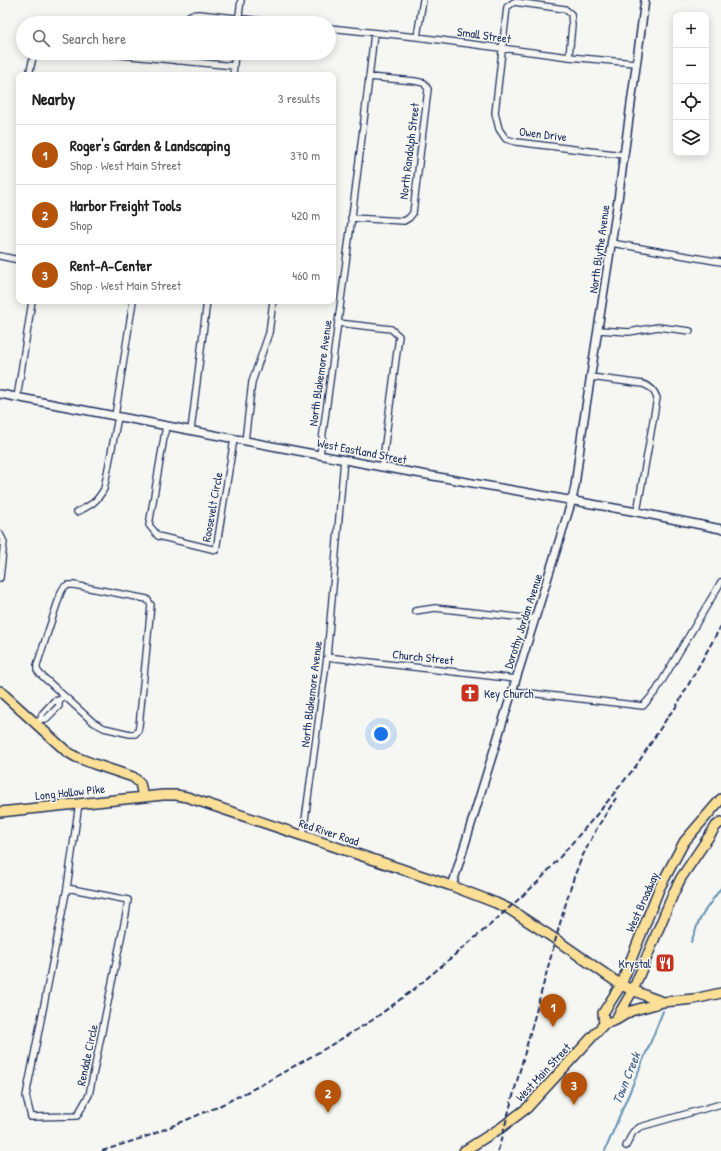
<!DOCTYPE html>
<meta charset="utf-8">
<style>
body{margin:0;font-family:"Patrick Hand",sans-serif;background:#f6f6f6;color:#222}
.controls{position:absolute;right:12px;top:12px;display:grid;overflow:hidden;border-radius:8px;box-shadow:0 2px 10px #0003}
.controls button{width:36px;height:36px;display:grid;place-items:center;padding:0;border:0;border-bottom:1px solid #e0e0e0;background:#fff;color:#222;font:20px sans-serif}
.you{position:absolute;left:381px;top:734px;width:14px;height:14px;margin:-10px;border:3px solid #fff;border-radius:50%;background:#1a73e8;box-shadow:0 0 0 6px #1a73e833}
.badge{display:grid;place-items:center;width:26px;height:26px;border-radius:50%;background:#b45309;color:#fff;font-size:13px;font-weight:700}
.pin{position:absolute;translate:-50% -33px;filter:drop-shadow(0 1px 2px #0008)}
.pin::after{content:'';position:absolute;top:21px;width:14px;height:12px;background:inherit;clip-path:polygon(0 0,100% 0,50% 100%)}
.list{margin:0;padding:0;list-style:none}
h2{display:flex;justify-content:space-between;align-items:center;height:52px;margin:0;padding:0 16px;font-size:17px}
h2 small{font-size:13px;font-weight:400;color:#767676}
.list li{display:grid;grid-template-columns:26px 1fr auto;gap:12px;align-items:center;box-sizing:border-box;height:60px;padding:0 16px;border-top:1px solid #e0e0e0}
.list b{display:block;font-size:15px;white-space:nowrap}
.list p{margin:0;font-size:13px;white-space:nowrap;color:#767676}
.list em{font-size:13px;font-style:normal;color:#767676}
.icon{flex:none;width:22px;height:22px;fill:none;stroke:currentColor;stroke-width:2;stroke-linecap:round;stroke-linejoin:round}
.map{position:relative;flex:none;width:721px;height:1151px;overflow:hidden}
.search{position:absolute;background:#fff;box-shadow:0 2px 10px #0003;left:16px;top:16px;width:320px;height:44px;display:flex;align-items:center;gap:10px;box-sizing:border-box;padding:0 14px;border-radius:22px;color:#767676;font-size:15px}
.panel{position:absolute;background:#fff;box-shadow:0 2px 10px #0003;left:16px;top:72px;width:320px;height:232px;border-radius:8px}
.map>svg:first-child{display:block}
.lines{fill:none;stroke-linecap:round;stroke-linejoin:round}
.stream{stroke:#5e90b3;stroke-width:2}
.minor-casing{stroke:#1b2f5e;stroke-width:8}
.tertiary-casing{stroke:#1b2f5e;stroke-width:10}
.primary-casing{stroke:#1b2f5e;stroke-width:12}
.minor{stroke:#f6f6f2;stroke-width:5.5}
.tertiary{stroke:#f6f6f2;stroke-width:7}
.primary{stroke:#fbdf96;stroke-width:9}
.rail{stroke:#1b2f5e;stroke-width:2;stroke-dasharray:6 3;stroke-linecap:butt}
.labels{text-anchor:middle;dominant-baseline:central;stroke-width:3;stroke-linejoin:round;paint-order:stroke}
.street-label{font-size:12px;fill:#1b2f5e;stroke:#f6f6f2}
.poi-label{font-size:12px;fill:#1b2f5e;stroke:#f6f6f2;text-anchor:start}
.water-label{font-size:13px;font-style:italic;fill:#375881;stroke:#f6f6f2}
</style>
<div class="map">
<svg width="721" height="1151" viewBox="0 0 721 1151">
<rect width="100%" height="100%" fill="#f6f6f2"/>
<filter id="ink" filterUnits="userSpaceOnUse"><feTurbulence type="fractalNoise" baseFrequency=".025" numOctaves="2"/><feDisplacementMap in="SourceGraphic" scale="8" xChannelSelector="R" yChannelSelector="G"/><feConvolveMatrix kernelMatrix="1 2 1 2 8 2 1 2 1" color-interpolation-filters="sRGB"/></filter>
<g filter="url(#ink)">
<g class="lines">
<!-- stream -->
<path class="stream" d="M 691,942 L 699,921 L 706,909 L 721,888
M 605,1151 C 624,1104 645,1058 663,1011"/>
<!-- minor casing -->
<g class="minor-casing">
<path id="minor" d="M 184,23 C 187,15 191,14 199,14 L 280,23
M 238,23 L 241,0
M 329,28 L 417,37 L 569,57 L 635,63
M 417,37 L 423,0
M 100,53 L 234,66
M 569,57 L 572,25 L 571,14 L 565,9 L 514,2 L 507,7 L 495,113 L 499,129 L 503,135 L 506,139 L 516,142 L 623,155
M 177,61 L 178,53
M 29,75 L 34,53
M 233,75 L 235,53
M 351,218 L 404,221 L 409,218 L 413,213 L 428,89 L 424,83 L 415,81 L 369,77
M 611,243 L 721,262
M 0,256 L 19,260
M 338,323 L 391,329 L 399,336 L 382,467
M 598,330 L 629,332 L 658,327 L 690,331
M 591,377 L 643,384 C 651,387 654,390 657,398 L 637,512
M 17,398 L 32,301
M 115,416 L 133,301
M 166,426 L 149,525 L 158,536 L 216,550 L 234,439
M 191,430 L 207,301
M 245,441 L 252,382 L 269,333 L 273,301
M 320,455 C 339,314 359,174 374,33
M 77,512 C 91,505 96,503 104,489 L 118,417
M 0,534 L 4,542 L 0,578
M 68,585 L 74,585 L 147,599 L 151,605 L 139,726 L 138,731 L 135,734 L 130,734 L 104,728 L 93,722 L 40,674 L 37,670 L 37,665 L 61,592 L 64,587 Z
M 415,611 L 435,608 L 534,619
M 327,657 L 516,679
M 512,691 L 643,706 L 656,691 L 721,582
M 41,719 L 46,719 L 59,706 L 59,700 L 61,699
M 36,724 L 41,719 L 42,714 L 54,701 L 59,700
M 303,835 L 327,657 L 344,459
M 67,888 L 128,900 L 126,914 L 89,1095 L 77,1116 L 31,1117 L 26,1096 Z
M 67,888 L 79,803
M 626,1146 L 633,1132 L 640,1127 L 721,1104"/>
</g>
<!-- tertiary casing -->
<g class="tertiary-casing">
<path id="tertiary" d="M 0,394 L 382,467 L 637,512 L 721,529
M 452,886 L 502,724 L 572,500 L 575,486 L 582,432 L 618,200 L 645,0"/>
</g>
<!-- primary casing -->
<g class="primary-casing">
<path id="primary" d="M 0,691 L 66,751 L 76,757 L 94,764 L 133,777 L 140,783 L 143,797
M 0,812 L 163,795 L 176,795 L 187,797 L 452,886 L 496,903 L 509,909 L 555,939 L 621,985 L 649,997 L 663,1002
M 616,1019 L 633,990 L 674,892 L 681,878 L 716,826 L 721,822
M 604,1024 L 603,1013 L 621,985 L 659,889 L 684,842 L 721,799
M 464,1151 L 502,1127 L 527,1108 L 604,1024 L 616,1020 L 631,1011 L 663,1002 L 694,999 L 721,993"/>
</g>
<!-- minor -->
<use href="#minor" class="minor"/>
<!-- tertiary -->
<use href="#tertiary" class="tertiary"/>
<!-- primary -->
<use href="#primary" class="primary"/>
<!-- rail -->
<path class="rail" d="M 102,1151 L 151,1135 L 217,1107 L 263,1084 L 326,1048 L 371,1021 L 413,990 L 490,925 L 540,880 L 599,812 L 636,766 L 669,715 L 676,707 L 721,626
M 498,1151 L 562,916 L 574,877 L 582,857 L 597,828 L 616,798"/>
</g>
</g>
<!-- icons -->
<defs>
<g id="church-square" transform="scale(1)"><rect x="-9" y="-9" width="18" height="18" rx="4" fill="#c8321e" stroke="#f6f6f2"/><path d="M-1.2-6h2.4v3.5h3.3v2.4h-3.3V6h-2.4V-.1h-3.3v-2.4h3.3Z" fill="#fff"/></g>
<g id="restaurant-square" transform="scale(1)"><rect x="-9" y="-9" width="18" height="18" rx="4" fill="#c8321e" stroke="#f6f6f2"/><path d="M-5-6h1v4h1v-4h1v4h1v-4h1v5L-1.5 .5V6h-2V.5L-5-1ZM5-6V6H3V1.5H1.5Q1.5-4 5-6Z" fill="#fff"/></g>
</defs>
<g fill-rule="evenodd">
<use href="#church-square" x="470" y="693"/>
<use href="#restaurant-square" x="665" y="963"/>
</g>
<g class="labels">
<!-- street labels -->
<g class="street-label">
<text transform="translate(484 35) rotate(8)">Small Street</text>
<text transform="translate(543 134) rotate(7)">Owen Drive</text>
<text transform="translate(409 151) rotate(-83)">North Randolph Street</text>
<text transform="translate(599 249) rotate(-82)">North Blythe Avenue</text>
<text transform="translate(320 373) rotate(-82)">North Blakemore Avenue</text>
<text transform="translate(362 451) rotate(11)">West Eastland Street</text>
<text transform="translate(212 507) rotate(-80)">Roosevelt Circle</text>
<text transform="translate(523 621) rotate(-72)">Dorothy Jordan Avenue</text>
<text transform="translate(423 657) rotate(6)">Church Street</text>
<text transform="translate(311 694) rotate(-83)">North Blakemore Avenue</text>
<text transform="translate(70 792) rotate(-6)">Long Hollow Pike</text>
<text transform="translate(329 832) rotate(18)">Red River Road</text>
<text transform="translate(642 902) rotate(-66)">West Broadway</text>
<text transform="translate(87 1055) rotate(-78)">Rendale Circle</text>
<text transform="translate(543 1072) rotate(-47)">West Main Street</text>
</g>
<!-- poi labels -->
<g class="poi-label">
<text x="484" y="693">Key Church</text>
<text x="651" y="963" text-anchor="end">Krystal</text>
</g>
<!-- water labels -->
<g class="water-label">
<text transform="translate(626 1078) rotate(-68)">Town Creek</text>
</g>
</g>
</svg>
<div class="controls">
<button>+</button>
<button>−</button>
<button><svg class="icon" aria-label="locate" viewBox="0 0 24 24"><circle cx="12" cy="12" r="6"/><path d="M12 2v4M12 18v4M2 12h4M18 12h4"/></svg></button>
<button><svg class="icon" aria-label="layers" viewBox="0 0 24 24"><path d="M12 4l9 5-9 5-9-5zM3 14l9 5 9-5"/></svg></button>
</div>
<div class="you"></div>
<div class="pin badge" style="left:553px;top:1027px">1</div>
<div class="pin badge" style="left:328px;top:1113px">2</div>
<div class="pin badge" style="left:574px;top:1105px">3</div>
<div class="search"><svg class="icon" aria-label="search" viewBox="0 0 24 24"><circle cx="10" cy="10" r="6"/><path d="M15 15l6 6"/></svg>Search here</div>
<section class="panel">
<h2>Nearby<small>3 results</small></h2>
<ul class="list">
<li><span class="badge">1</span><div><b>Roger's Garden &amp; Landscaping</b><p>Shop · West Main Street</p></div><em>370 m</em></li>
<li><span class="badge">2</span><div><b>Harbor Freight Tools</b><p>Shop</p></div><em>420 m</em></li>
<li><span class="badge">3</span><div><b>Rent-A-Center</b><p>Shop · West Main Street</p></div><em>460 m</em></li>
</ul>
</section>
</div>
